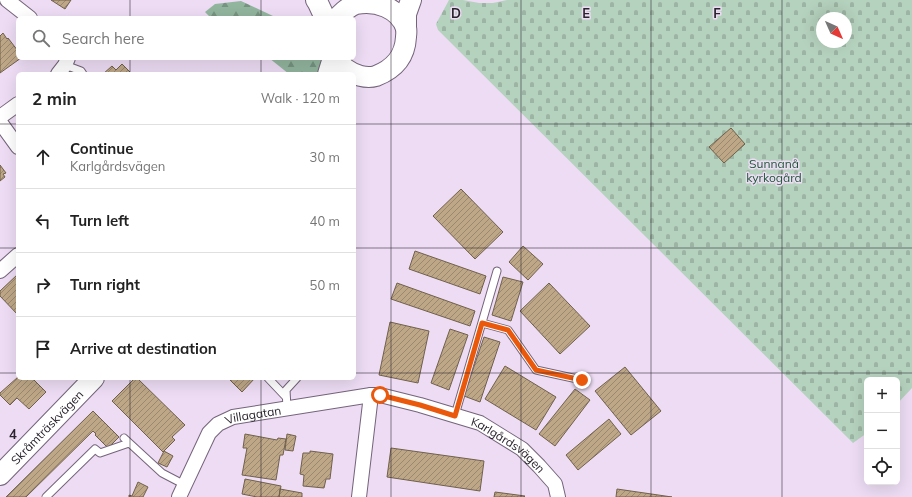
<!DOCTYPE html>
<meta charset="utf-8">
<style>
body{margin:0;font-family:Mulish,sans-serif;background:#f2f2f2;color:#222}
.controls{position:absolute;right:12px;bottom:12px;display:grid;overflow:hidden;border-radius:6px;box-shadow:0 4px 16px #0002}
.controls button{width:36px;height:36px;display:grid;place-items:center;padding:0;border:0;border-bottom:1px solid #e0e0e0;background:#fff;color:#222;font:20px sans-serif}
.compass{position:absolute;left:816px;top:12px;width:36px;height:36px;border-radius:50%;background:#fff;box-shadow:0 4px 16px #0002;rotate:135deg}
.stop{position:absolute;width:12px;height:12px;margin:-9px;border:3px solid #ea580c;border-radius:50%;background:#fff}
.stop.end{background:#ea580c;border-color:#fff;box-shadow:0 1px 4px #0008}
.list{margin:0;padding:0;list-style:none}
h2{display:flex;justify-content:space-between;align-items:center;height:52px;margin:0;padding:0 16px;font-size:17px}
h2 small{font-size:13px;font-weight:400;color:#767676}
.list li{display:grid;grid-template-columns:26px 1fr auto;gap:12px;align-items:center;box-sizing:border-box;height:64px;padding:0 16px;border-top:1px solid #e0e0e0}
.list b{display:block;font-size:15px;white-space:nowrap}
.list p{margin:0;font-size:13px;white-space:nowrap;color:#767676}
.list em{font-size:13px;font-style:normal;color:#767676}
.icon{flex:none;width:22px;height:22px;fill:none;stroke:currentColor;stroke-width:2;stroke-linecap:round;stroke-linejoin:round}
.map{position:relative;flex:none;width:912px;height:497px;overflow:hidden}
.search{position:absolute;background:#fff;box-shadow:0 4px 16px #0002;left:16px;top:16px;width:340px;height:44px;display:flex;align-items:center;gap:10px;box-sizing:border-box;padding:0 14px;border-radius:6px;color:#767676;font-size:15px}
.panel{position:absolute;background:#fff;box-shadow:0 4px 16px #0002;left:16px;top:72px;width:340px;height:308px;border-radius:6px}
.map>svg:first-child{display:block}
.forest{fill:url(#forest-firs)}
.cemetery{fill:url(#cemetery-stones);fill-rule:evenodd}
.building{fill:url(#building-hatch);stroke:#70604b}
.lines{fill:none;stroke-linecap:round;stroke-linejoin:round}
.lane-casing{stroke:#74647a;stroke-width:9}
.street-casing{stroke:#74647a;stroke-width:16}
.secondary-casing{stroke:#74647a;stroke-width:22}
.lane{stroke:#fff;stroke-width:7}
.street{stroke:#fff;stroke-width:14}
.secondary{stroke:#fff;stroke-width:20}
.route{stroke:#ea580c;stroke-width:5}
.grid{fill:none;stroke:#29232c;stroke-width:1;stroke-opacity:0.55}
.labels{text-anchor:middle;dominant-baseline:central;stroke-width:3;stroke-linejoin:round;paint-order:stroke}
.park-label{font-size:12px;fill:#1c5636;stroke:#eddcf4}
.street-label{font-size:12px;fill:#29232c;stroke:#eddcf4}
.grid-label{font-size:13px;text-anchor:middle;font-weight:bold;fill:#29232c;stroke:#eddcf4;stroke-width:3;stroke-linejoin:round;paint-order:stroke}
</style>
<div class="map">
<svg width="912" height="497" viewBox="0 0 912 497">
<defs>
<pattern id="forest-firs" width="22" height="20" patternUnits="userSpaceOnUse"><rect width="22" height="20" fill="#92b59e"/><path d="M5 1l3.5 6h-7zM16 11l3.5 6h-7z" fill="#779381"/></pattern>
<pattern id="cemetery-stones" width="16" height="16" patternUnits="userSpaceOnUse"><rect width="16" height="16" fill="#b5d2be"/><path d="M2 7V4a2 2 0 0 1 4 0v3zM10 15v-3a2 2 0 0 1 4 0v3z" fill="#9cb4a3"/></pattern>
<pattern id="building-hatch" width="6" height="6" patternUnits="userSpaceOnUse"><rect width="6" height="6" fill="#bea787"/><path d="M-1 1l2-2M0 6l6-6M5 7l2-2" fill="none" stroke="#9a886f"/></pattern>
</defs>
<rect width="100%" height="100%" fill="#eddcf4"/>
<!-- forest -->
<path class="forest" d="M 241,1 L 273,16 L 276,18 L 211,18 L 205,12 L 215,4 Z
M 269,58 L 328,58 L 321,74 L 289,74 Z"/>
<!-- cemetery -->
<path class="cemetery" d="M 449,0 L 463,0 L 479,3 L 493,3 L 507,0 L 912,0 L 912,388 L 897,404 L 897,380 L 867,380 L 867,433 L 853,443 L 438,30 L 436,24 ZM 822,18 L 846,18 L 846,42 L 822,42 Z"/>
<!-- building -->
<path class="building" d="M 51,0 L 71,0 L 65,9 Z
M 3,33 L 7,39 L 8,38 L 18,51 L 18,58 L 21,58 L 0,73 L 0,36 Z
M 122,64 L 132,74 L 103,74 L 112,66 L 116,70 Z
M 731,128 L 745,144 L 724,163 L 709,147 Z
M 0,165 L 6,173 L 3,174 L 5,177 L 0,181 Z
M 461,189 L 503,232 L 475,259 L 433,216 Z
M 523,246 L 543,264 L 528,280 L 509,262 Z
M 415,251 L 486,276 L 480,294 L 409,269 Z
M 18,274 L 18,315 L 0,296 L 0,291 Z
M 503,277 L 523,282 L 511,321 L 492,315 Z
M 397,283 L 475,311 L 470,326 L 391,299 Z
M 549,283 L 590,326 L 560,354 L 520,311 Z
M 390,322 L 429,331 L 418,383 L 379,375 Z
M 450,329 L 468,335 L 449,390 L 431,383 Z
M 484,337 L 500,342 L 480,402 L 464,396 Z
M 505,366 L 556,397 L 536,430 L 485,399 Z
M 625,367 L 661,411 L 631,435 L 595,391 Z
M 18,377 L 18,378 L 25,378 L 26,379 L 27,378 L 32,378 L 46,392 L 29,409 L 17,398 L 10,405 L 0,395 L 0,393 Z
M 135,378 L 137,378 L 185,425 L 172,437 L 175,440 L 163,452 L 112,401 Z
M 228,378 L 255,378 L 242,392 Z
M 575,389 L 590,400 L 555,446 L 539,434 Z
M 93,411 L 119,437 L 108,448 L 95,435 L 96,434 L 93,431 L 26,497 L 6,497 Z
M 609,419 L 621,434 L 578,470 L 566,455 Z
M 245,434 L 277,440 L 278,438 L 286,439 L 283,455 L 280,455 L 276,480 L 242,475 L 247,448 L 243,448 Z
M 287,434 L 296,436 L 293,451 L 285,450 Z
M 391,448 L 484,461 L 480,491 L 387,477 Z
M 164,451 L 173,456 L 167,467 L 158,463 Z
M 310,451 L 333,454 L 330,479 L 326,479 L 324,488 L 303,486 L 304,475 L 300,474 L 303,453 L 310,453 Z
M 245,479 L 281,486 L 279,497 L 257,497 L 242,494 Z
M 138,482 L 148,487 L 143,497 L 129,497 L 129,495 L 132,496 Z
M 280,489 L 302,493 L 302,497 L 279,497 Z
M 617,489 L 672,497 L 616,497 Z
M 495,492 L 525,496 L 524,497 L 494,497 Z"/>
<g class="lines">
<!-- lane casing -->
<g class="lane-casing">
<path id="lane" d="M 65,65 L 81,71 L 83,74
M 482,323 L 508,330 L 536,370 L 582,380
M 268,378 L 286,397
M 287,408 L 286,390 L 297,378
M 455,415 L 497,271
M 124,438 L 162,473 L 185,485
M 46,497 L 95,449 L 100,453 L 129,443"/>
</g>
<!-- street casing -->
<g class="street-casing">
<g id="street">
<path d="M 7,0 L 30,18"/>
<path d="M 58,74 L 65,65 L 68,58"/>
<path d="M 0,117 L 18,104"/>
<path d="M 0,122 L 18,147"/>
<path d="M 0,271 L 18,255"/>
<path id="s1" d="M 179,497 L 209,433 L 218,424 L 233,417 L 371,395 L 380,395 L 420,405 L 480,423 L 522,449 L 539,466 L 555,484 L 558,497"/>
<path d="M 359,497 L 371,395"/>
</g>
</g>
<!-- secondary casing -->
<g class="secondary-casing">
<g id="secondary">
<path d="M 316,0 L 318,3 L 325,18"/>
<path d="M 406,29 L 406,14 L 411,0"/>
<path d="M 336,58 C 339,62 343,67 346,69 C 354,75 366,79 376,76 C 394,69 405,57 406,37 C 406,35 407,31 406,28 C 399,8 376,0 356,4 C 348,7 343,12 337,18"/>
<path d="M 328,74 L 333,58"/>
<path id="s2" d="M 0,475 L 94,378"/>
</g>
</g>
<!-- lane -->
<use href="#lane" class="lane"/>
<!-- street -->
<use href="#street" class="street"/>
<!-- secondary -->
<use href="#secondary" class="secondary"/>
</g>
<g class="lines">
<!-- route -->
<path class="route" d="M 380,395 L 420,405 L 455,416 L 482,323 L 508,330 L 536,370 L 582,380"/>
</g>
<!-- grid -->
<path class="grid" d="M 130,0 L 130,18M 261,0 L 261,18M 391,0 L 391,497M 521,0 L 521,497M 651,0 L 651,497M 782,0 L 782,497M 130,58 L 130,74M 261,58 L 261,74M 0,124 L 18,124M 354,124 L 912,124M 0,248 L 18,248M 354,248 L 912,248M 0,373 L 18,373M 354,373 L 912,373M 130,378 L 130,497M 261,378 L 261,497"/>
<g class="labels">
<!-- park labels -->
<g class="park-label">
<text x="774" y="163">Sunnanå<tspan x="774" dy="14">kyrkogård</tspan></text>
</g>
<!-- street labels -->
<g class="street-label">
<text stroke="none"><textPath href="#s1" startOffset="120">Villagatan</textPath></text>
<text stroke="none"><textPath href="#s2" startOffset="67">Skråmträskvägen</textPath></text>
<text stroke="none"><textPath href="#s1" startOffset="388">Karlgårdsvägen</textPath></text>
</g>
</g>
<g class="grid-label">
<text x="456" y="18">D</text>
<text x="586" y="18">E</text>
<text x="717" y="18">F</text>
<text x="13" y="439">4</text>
</g>
</svg>
<div class="controls">
<button>+</button>
<button>−</button>
<button><svg class="icon" aria-label="locate" viewBox="0 0 24 24"><circle cx="12" cy="12" r="6"/><path d="M12 2v4M12 18v4M2 12h4M18 12h4"/></svg></button>
</div>
<svg class="compass" viewBox="-18 -18 36 36"><path d="M0-13l5 13h-10z" fill="#e53935"/><path d="M0 13l5-13h-10z" fill="#767676"/></svg>
<div class="stop" style="left:380px;top:395px"></div>
<div class="stop end" style="left:582px;top:380px"></div>
<div class="search"><svg class="icon" aria-label="search" viewBox="0 0 24 24"><circle cx="10" cy="10" r="6"/><path d="M15 15l6 6"/></svg>Search here</div>
<section class="panel">
<h2>2 min<small>Walk · 120 m</small></h2>
<ul class="list">
<li><svg class="icon" aria-label="ahead" viewBox="0 0 24 24"><path d="M12 20V5M6 11l6-6 6 6"/></svg><div><b>Continue</b><p>Karlgårdsvägen</p></div><em>30 m</em></li>
<li><svg class="icon" aria-label="left" viewBox="0 0 24 24"><path d="M17 20v-9H6M10 6l-5 5 5 5"/></svg><div><b>Turn left</b></div><em>40 m</em></li>
<li><svg class="icon" aria-label="right" viewBox="0 0 24 24"><path d="M7 20v-9h11M14 6l5 5-5 5"/></svg><div><b>Turn right</b></div><em>50 m</em></li>
<li><svg class="icon" aria-label="arrive" viewBox="0 0 24 24"><path d="M6 21V4h12l-3 4 3 4H6"/></svg><div><b>Arrive at destination</b></div></li>
</ul>
</section>
</div>
